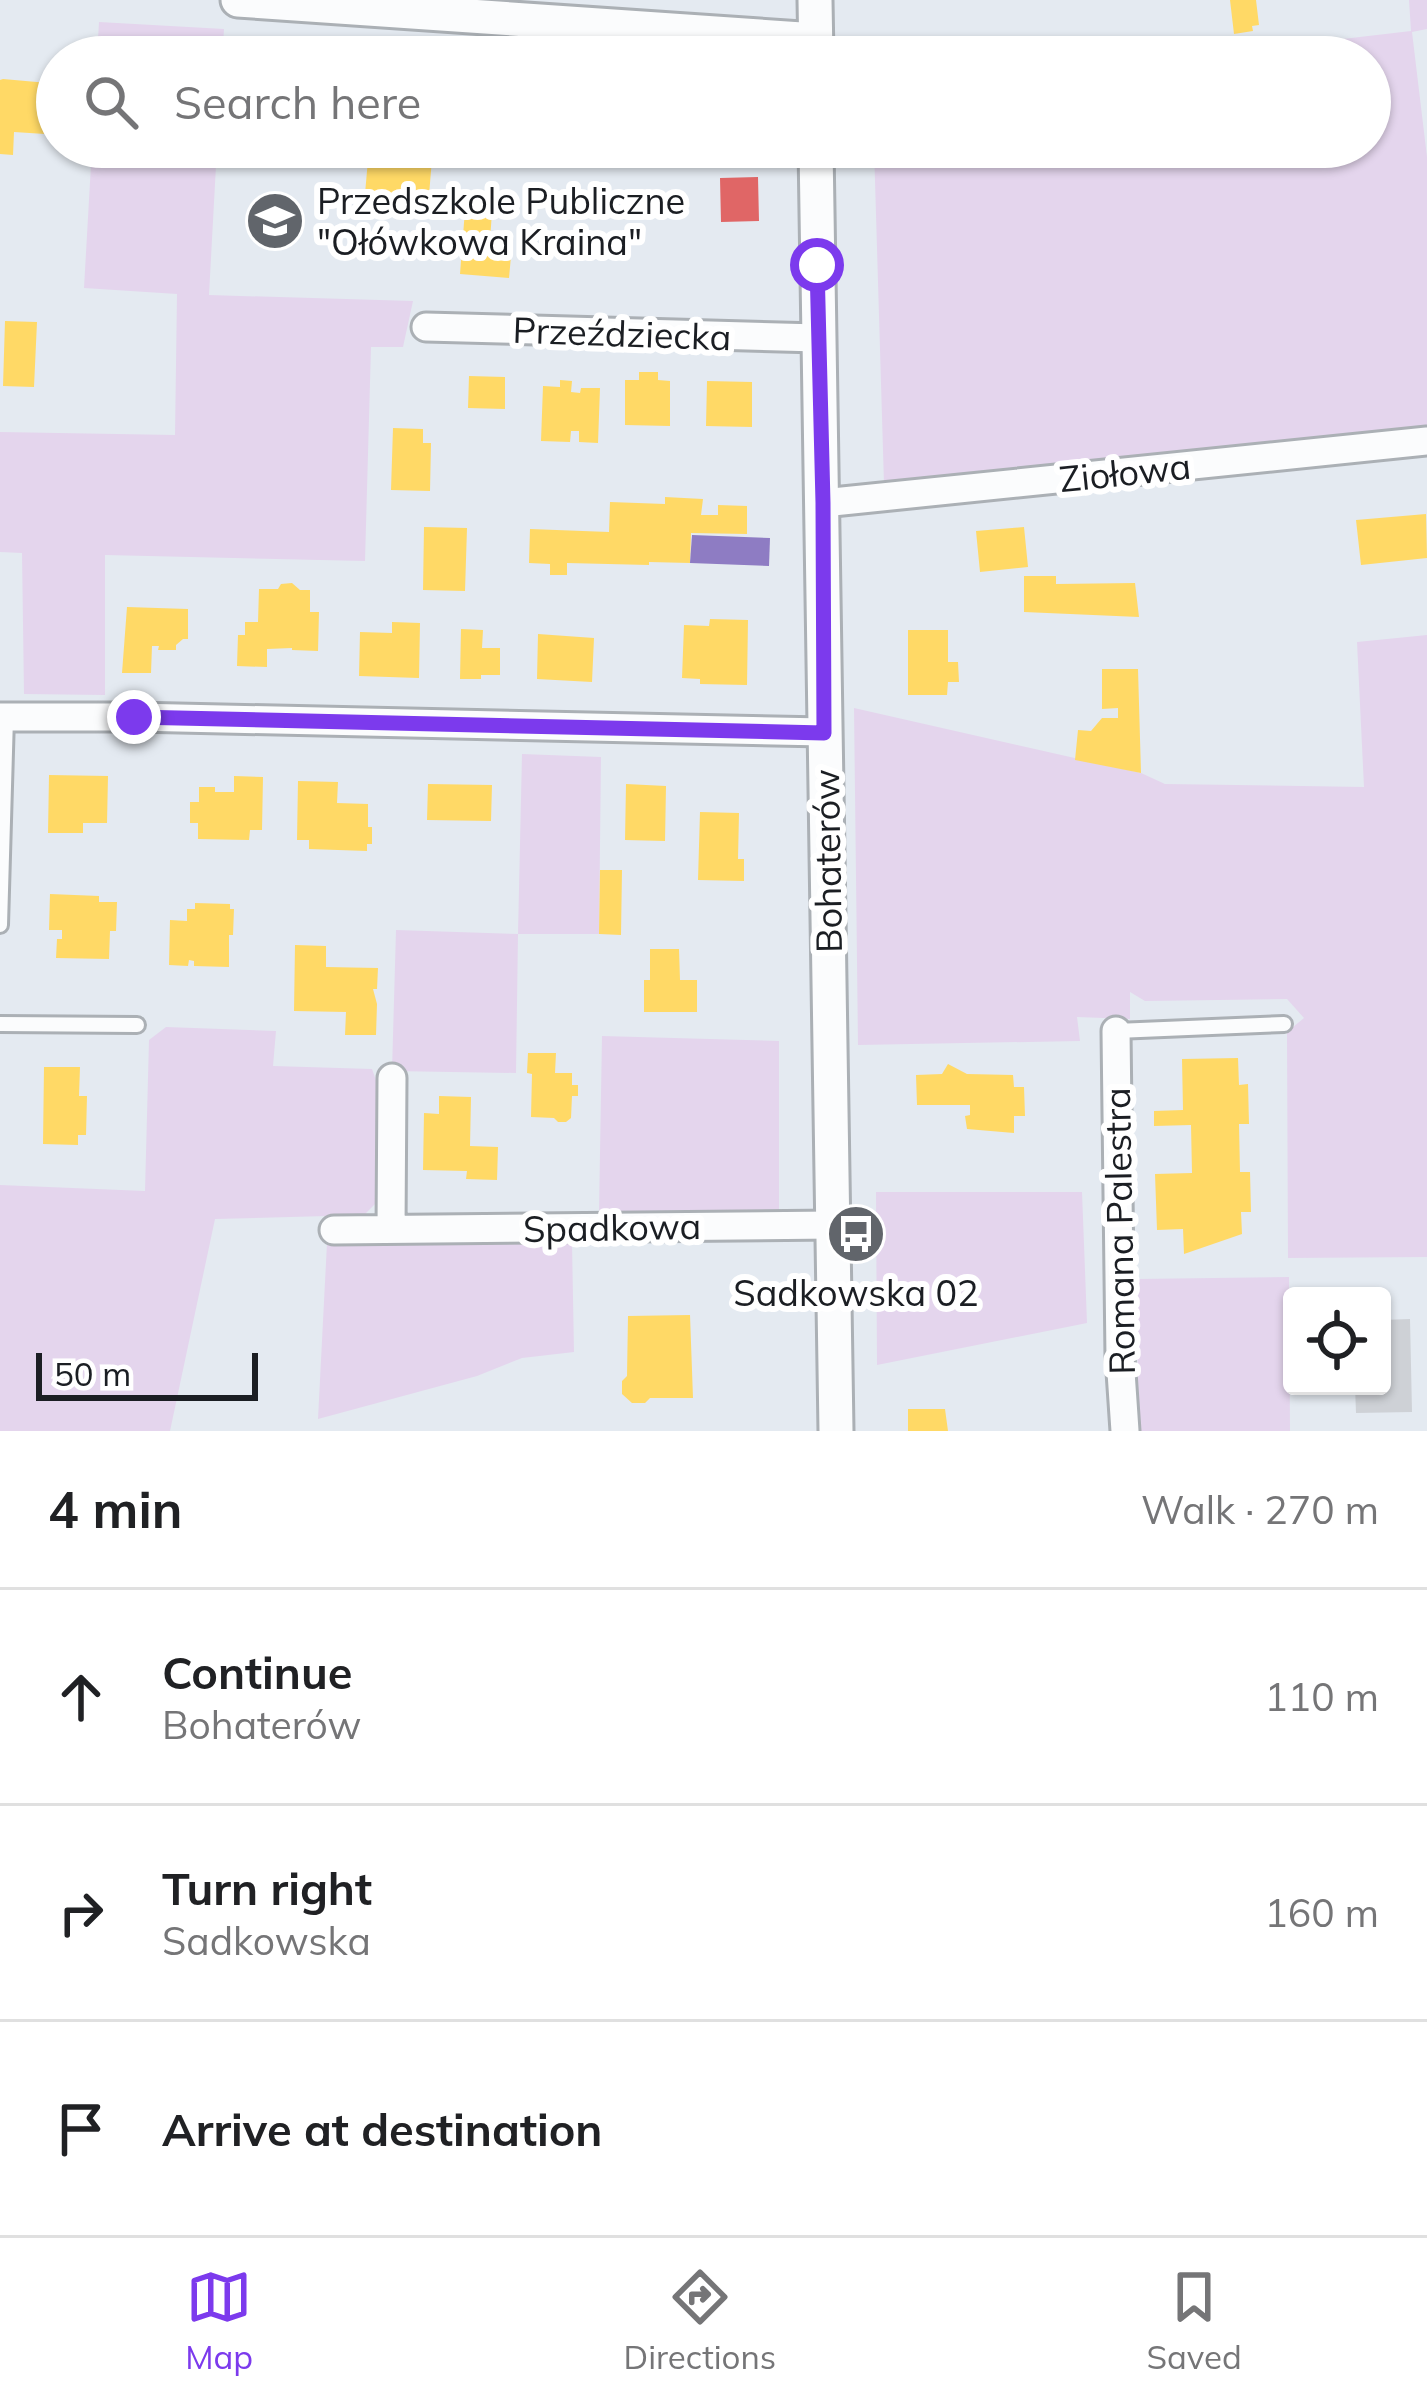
<!DOCTYPE html>
<meta charset="utf-8">
<style>
body{margin:0;font-family:Mulish,sans-serif;background:#f2f2f2;color:#202124}
.controls{position:absolute;right:36px;bottom:36px;display:grid;overflow:hidden;border-radius:12px;box-shadow:0 3px 9px #0004}
.controls button{width:108px;height:108px;display:grid;place-items:center;padding:0;border:0;border-bottom:3px solid #e0e0e0;background:#fff;color:#202124;font:60px sans-serif}
.scale{position:absolute;left:36px;bottom:30px;width:222px;box-sizing:border-box;padding-left:12px;border:6px solid #1b1e23;border-top:0;font-size:33px;line-height:42px;white-space:nowrap;color:#1b1e23;-webkit-text-stroke:9px #fff;paint-order:stroke}
.stop{position:absolute;width:36px;height:36px;margin:-27px;border:9px solid #7c3aed;border-radius:50%;background:#fff}
.stop.end{background:#7c3aed;border-color:#fff;box-shadow:0 3px 12px #0008}
.list{margin:0;padding:0;list-style:none}
h2{display:flex;justify-content:space-between;align-items:center;height:156px;margin:0;padding:0 48px;font-size:51px}
h2 small{font-size:39px;font-weight:400;color:#757577}
.list li{display:grid;grid-template-columns:78px 1fr auto;gap:36px;align-items:center;box-sizing:border-box;height:216px;padding:0 48px;border-top:3px solid #e0e0e0}
.list b{display:block;font-size:45px;white-space:nowrap}
.list p{margin:0;font-size:39px;white-space:nowrap;color:#757577}
.list em{font-size:39px;font-style:normal;color:#757577}
.icon{flex:none;width:66px;height:66px;fill:none;stroke:currentColor;stroke-width:2;stroke-linecap:round;stroke-linejoin:round}
.map{position:relative;flex:none;width:1427px;height:1431px;overflow:hidden}
.search{position:absolute;background:#fff;box-shadow:0 3px 9px #0004;left:36px;right:36px;top:36px;height:132px;display:flex;align-items:center;gap:30px;box-sizing:border-box;padding:0 42px;border-radius:66px;color:#757577;font-size:45px}
.sheet{height:804px;background:#fff}
nav{display:flex;justify-content:space-around;align-items:center;box-sizing:border-box;height:168px;border-top:3px solid #e0e0e0;background:#fff;font-size:33px;color:#757577}
nav a{display:grid;justify-items:center;gap:6px}
nav .on{color:#7c3aed}
.map>svg:first-child{display:block}
.green{fill:#e4d5ed}
.homes{fill:#ffd966}
.shops{fill:#e06666}
.offices{fill:#8e7cc3}
.building{fill:#ced1d6}
.lines{fill:none;stroke-linecap:round;stroke-linejoin:round}
.service-casing{stroke:#abb0b5;stroke-width:20}
.minor-casing{stroke:#abb0b5;stroke-width:33}
.tertiary-casing{stroke:#abb0b5;stroke-width:39}
.service{stroke:#fbfcfd;stroke-width:14}
.minor{stroke:#fbfcfd;stroke-width:27}
.tertiary{stroke:#fbfcfd;stroke-width:33}
.route{stroke:#7c3aed;stroke-width:15}
.labels{text-anchor:middle;dominant-baseline:central;stroke-width:12;stroke-linejoin:round;paint-order:stroke}
.poi-label{font-size:36px;fill:#1b1e23;stroke:#fff;text-anchor:start}
.street-label{font-size:36px;fill:#1b1e23;stroke:#fff}
</style>
<div class="map">
<svg width="1427" height="1431" viewBox="0 0 1427 1431">
<rect width="100%" height="100%" fill="#e4eaf1"/>
<!-- green -->
<path class="green" d="M 1409,0 L 1427,0 L 1427,29 L 1412,32 L 1427,157 L 1427,427 L 884,484 L 874,147 L 1370,147 L 1370,57 L 1188,57 L 1411,31 Z
M 99,22 L 224,29 L 222,57 L 97,57 Z
M 92,147 L 217,147 L 209,295 L 413,301 L 403,347 L 371,347 L 365,561 L 105,555 L 105,695 L 24,694 L 22,553 L 0,552 L 0,432 L 175,435 L 177,294 L 84,288 Z
M 1427,635 L 1427,1257 L 1288,1258 L 1287,1039 L 1287,1032 L 1304,1018 L 1287,999 L 1145,1001 L 1130,992 L 1130,1019 L 1077,1017 L 1080,1041 L 858,1045 L 854,708 L 1141,773 L 1165,784 L 1364,787 L 1357,642 Z
M 522,754 L 601,757 L 599,934 L 518,934 L 516,1073 L 392,1071 L 396,930 L 518,934 Z
M 166,1027 L 276,1031 L 273,1066 L 372,1069 L 380,1092 L 376,1203 L 364,1215 L 215,1219 L 170,1431 L 0,1431 L 0,1185 L 145,1191 L 149,1040 Z
M 602,1036 L 779,1041 L 779,1213 L 599,1212 Z
M 876,1192 L 1082,1192 L 1087,1323 L 877,1365 Z
M 327,1243 L 572,1243 L 574,1352 L 522,1358 L 477,1376 L 318,1419 Z
M 1289,1277 L 1290,1431 L 1139,1431 L 1136,1279 Z"/>
<!-- homes -->
<path class="homes" d="M 1230,0 L 1256,0 L 1259,25 L 1252,26 L 1253,31 L 1234,34 Z
M 3,79 L 48,83 L 45,134 L 14,132 L 13,155 L 0,154 L 0,80 Z
M 433,147 L 429,195 L 402,193 L 401,197 L 365,194 L 369,148 Z
M 472,147 L 526,147 L 525,161 L 471,158 Z
M 465,210 L 492,212 L 489,254 L 511,256 L 509,278 L 460,274 Z
M 5,321 L 37,322 L 34,387 L 3,386 Z
M 639,372 L 658,372 L 658,380 L 670,381 L 670,426 L 625,425 L 625,380 L 639,380 Z
M 469,376 L 505,377 L 505,409 L 468,408 Z
M 560,380 L 572,381 L 571,392 L 580,393 L 581,388 L 600,388 L 598,443 L 579,442 L 579,431 L 571,431 L 570,442 L 541,441 L 543,386 L 560,387 Z
M 707,381 L 752,382 L 752,427 L 706,426 Z
M 393,428 L 423,429 L 423,443 L 431,443 L 430,491 L 391,490 Z
M 665,497 L 703,499 L 701,515 L 718,515 L 718,505 L 747,506 L 747,534 L 691,533 L 690,563 L 649,562 L 649,565 L 567,563 L 567,575 L 550,575 L 550,564 L 529,563 L 530,529 L 609,532 L 610,502 L 665,504 Z
M 1426,514 L 1427,558 L 1361,565 L 1356,520 Z
M 424,527 L 467,528 L 465,591 L 423,590 Z
M 1024,527 L 1028,567 L 980,572 L 976,531 Z
M 1024,576 L 1056,576 L 1056,584 L 1135,583 L 1139,617 L 1024,612 Z
M 292,583 L 300,590 L 310,590 L 310,612 L 319,612 L 318,651 L 292,650 L 292,648 L 267,649 L 267,667 L 237,666 L 238,635 L 245,635 L 245,622 L 258,622 L 259,589 L 278,589 L 281,584 Z
M 127,607 L 188,609 L 188,639 L 183,639 L 176,645 L 176,650 L 158,650 L 159,646 L 152,646 L 151,673 L 122,673 Z
M 710,619 L 748,620 L 747,685 L 700,684 L 700,679 L 682,678 L 684,625 L 709,626 Z
M 392,622 L 420,623 L 419,678 L 359,676 L 360,632 L 392,633 Z
M 461,629 L 483,630 L 482,648 L 500,648 L 500,675 L 481,675 L 481,679 L 460,679 Z
M 908,630 L 948,630 L 948,662 L 958,662 L 959,682 L 948,682 L 947,695 L 908,695 Z
M 538,634 L 594,638 L 592,682 L 537,679 Z
M 1102,669 L 1138,669 L 1141,773 L 1075,760 L 1078,730 L 1091,731 L 1102,718 L 1118,718 L 1118,708 L 1102,709 Z
M 49,775 L 108,776 L 107,823 L 83,823 L 83,833 L 48,833 Z
M 234,776 L 263,777 L 262,830 L 250,830 L 249,840 L 198,839 L 198,823 L 190,823 L 190,802 L 199,802 L 199,787 L 215,787 L 215,792 L 234,792 Z
M 298,781 L 338,782 L 337,803 L 368,804 L 368,827 L 372,827 L 372,844 L 367,844 L 367,851 L 309,849 L 309,840 L 297,840 Z
M 428,784 L 492,785 L 491,821 L 427,820 Z
M 626,784 L 666,786 L 665,841 L 625,840 Z
M 700,812 L 739,813 L 738,859 L 744,859 L 744,881 L 698,880 Z
M 600,870 L 622,870 L 621,935 L 599,934 Z
M 50,894 L 99,896 L 99,902 L 117,902 L 116,931 L 110,931 L 109,959 L 56,958 L 57,939 L 62,939 L 62,930 L 49,930 Z
M 195,903 L 230,904 L 230,909 L 234,909 L 233,935 L 229,935 L 229,967 L 194,966 L 194,961 L 189,960 L 188,966 L 169,965 L 170,920 L 187,921 L 187,909 L 195,909 Z
M 295,945 L 326,946 L 326,967 L 378,968 L 377,989 L 373,989 L 377,1004 L 376,1035 L 345,1035 L 346,1012 L 294,1011 Z
M 650,949 L 679,949 L 680,980 L 697,980 L 697,1012 L 644,1012 L 644,980 L 650,980 Z
M 528,1053 L 556,1053 L 555,1073 L 572,1073 L 572,1085 L 578,1085 L 578,1096 L 572,1096 L 571,1118 L 566,1122 L 558,1122 L 554,1118 L 531,1117 L 532,1074 L 527,1073 Z
M 1238,1058 L 1239,1085 L 1248,1084 L 1249,1124 L 1239,1124 L 1240,1172 L 1250,1172 L 1251,1212 L 1241,1212 L 1242,1234 L 1184,1254 L 1183,1229 L 1157,1230 L 1155,1174 L 1192,1173 L 1191,1125 L 1154,1126 L 1154,1111 L 1183,1110 L 1182,1059 Z
M 948,1064 L 967,1074 L 1013,1075 L 1014,1087 L 1024,1087 L 1025,1116 L 1014,1116 L 1014,1133 L 967,1129 L 965,1116 L 970,1115 L 970,1105 L 917,1105 L 916,1075 L 942,1074 Z
M 44,1067 L 80,1067 L 79,1096 L 87,1096 L 86,1135 L 78,1135 L 78,1145 L 43,1144 Z
M 439,1096 L 471,1097 L 470,1146 L 498,1147 L 497,1180 L 466,1179 L 467,1171 L 423,1170 L 424,1113 L 439,1114 Z
M 690,1315 L 693,1398 L 650,1398 L 645,1403 L 632,1403 L 622,1394 L 622,1381 L 627,1376 L 628,1316 Z
M 908,1409 L 945,1409 L 948,1431 L 908,1431 Z"/>
<!-- shops -->
<path class="shops" d="M 48,84 L 57,85 L 57,121 L 46,120 Z
M 758,177 L 759,221 L 721,222 L 720,178 Z"/>
<!-- offices -->
<path class="offices" d="M 692,535 L 770,538 L 769,566 L 690,563 Z"/>
<!-- building -->
<path class="building" d="M 1410,1319 L 1412,1412 L 1356,1413 L 1355,1386 L 1382,1386 L 1382,1320 Z"/>
<g class="lines">
<!-- service casing -->
<g class="service-casing">
<path id="service" d="M 0,925 L 6,717
M 0,1024 L 137,1025
M 1116,1031 L 1284,1024"/>
</g>
<!-- minor casing -->
<g class="minor-casing">
<path id="minor" d="M 426,327 L 818,338
M 823,503 L 1427,441
M 0,717 L 134,717 L 824,732
M 1116,1031 L 1120,1357 L 1125,1431
M 391,1229 L 392,1078
M 334,1230 L 833,1225"/>
</g>
<!-- tertiary casing -->
<g class="tertiary-casing">
<path id="tertiary" d="M 238,0 L 816,40
M 815,0 L 816,57
M 816,147 L 836,1431"/>
</g>
<!-- service -->
<use href="#service" class="service"/>
<!-- minor -->
<use href="#minor" class="minor"/>
<!-- tertiary -->
<use href="#tertiary" class="tertiary"/>
</g>
<g class="lines">
<!-- route -->
<path class="route" d="M 134,717 L 824,733 L 823,503 L 817,265"/>
</g>
<!-- icons -->
<defs>
<g id="school-disc" transform="scale(3)"><circle r="9.5" fill="#61656b" stroke="#fff"/><path d="M0-5L7-2L0 1L-7-2ZM-4 1L0 2.5L4 1V4Q0 6-4 4Z" fill="#fff"/></g>
<g id="bus-disc" transform="scale(3)"><circle r="9.5" fill="#61656b" stroke="#fff"/><path d="M-5-6H5V4H4V6H2V4H-2V6H-4V4H-5ZM-3.5-4V0h7V-4ZM-3.5 1.2v1.5H-2V1.2ZM2 1.2v1.5H3.5V1.2Z" fill="#fff"/></g>
</defs>
<g fill-rule="evenodd">
<use href="#school-disc" x="275" y="221"/>
<use href="#bus-disc" x="856" y="1234"/>
</g>
<g class="labels">
<!-- poi labels -->
<g class="poi-label">
<text x="317" y="200">Przedszkole Publiczne<tspan x="317" dy="41">"Ołówkowa Kraina"</tspan></text>
<text x="856" y="1292" text-anchor="middle">Sadkowska 02</text>
</g>
<!-- street labels -->
<g class="street-label">
<text transform="translate(622 333) rotate(2)">Przeździecka</text>
<text transform="translate(1125 472) rotate(-6)">Ziołowa</text>
<text transform="translate(827 861) rotate(-91)">Bohaterów</text>
<text transform="translate(612 1227) rotate(-1)">Spadkowa</text>
<text transform="translate(1119 1231) rotate(-91)">Romana Palestra</text>
</g>
</g>
</svg>
<div class="controls">
<button><svg class="icon" aria-label="locate" viewBox="0 0 24 24"><circle cx="12" cy="12" r="6"/><path d="M12 2v4M12 18v4M2 12h4M18 12h4"/></svg></button>
</div>
<div class="scale">50 m</div>
<div class="stop" style="left:817px;top:265px"></div>
<div class="stop end" style="left:134px;top:717px"></div>
<div class="search"><svg class="icon" aria-label="search" viewBox="0 0 24 24"><circle cx="10" cy="10" r="6"/><path d="M15 15l6 6"/></svg>Search here</div>
</div>
<section class="sheet">
<h2>4 min<small>Walk · 270 m</small></h2>
<ul class="list">
<li><svg class="icon" aria-label="ahead" viewBox="0 0 24 24"><path d="M12 20V5M6 11l6-6 6 6"/></svg><div><b>Continue</b><p>Bohaterów</p></div><em>110 m</em></li>
<li><svg class="icon" aria-label="right" viewBox="0 0 24 24"><path d="M7 20v-9h11M14 6l5 5-5 5"/></svg><div><b>Turn right</b><p>Sadkowska</p></div><em>160 m</em></li>
<li><svg class="icon" aria-label="arrive" viewBox="0 0 24 24"><path d="M6 21V4h12l-3 4 3 4H6"/></svg><div><b>Arrive at destination</b></div></li>
</ul>
</section>
<nav>
<a class="on"><svg class="icon" aria-label="map" viewBox="0 0 24 24"><path d="M3 6l6-2 6 2 6-2v14l-6 2-6-2-6 2zM9 4v14M15 6v14"/></svg>Map</a>
<a><svg class="icon" aria-label="directions" viewBox="0 0 24 24"><path d="M12 3l9 9-9 9-9-9zM9 14v-3h6M13 9l2 2-2 2"/></svg>Directions</a>
<a><svg class="icon" aria-label="saved" viewBox="0 0 24 24"><path d="M7 4h10v16l-5-4-5 4z"/></svg>Saved</a>
</nav>
